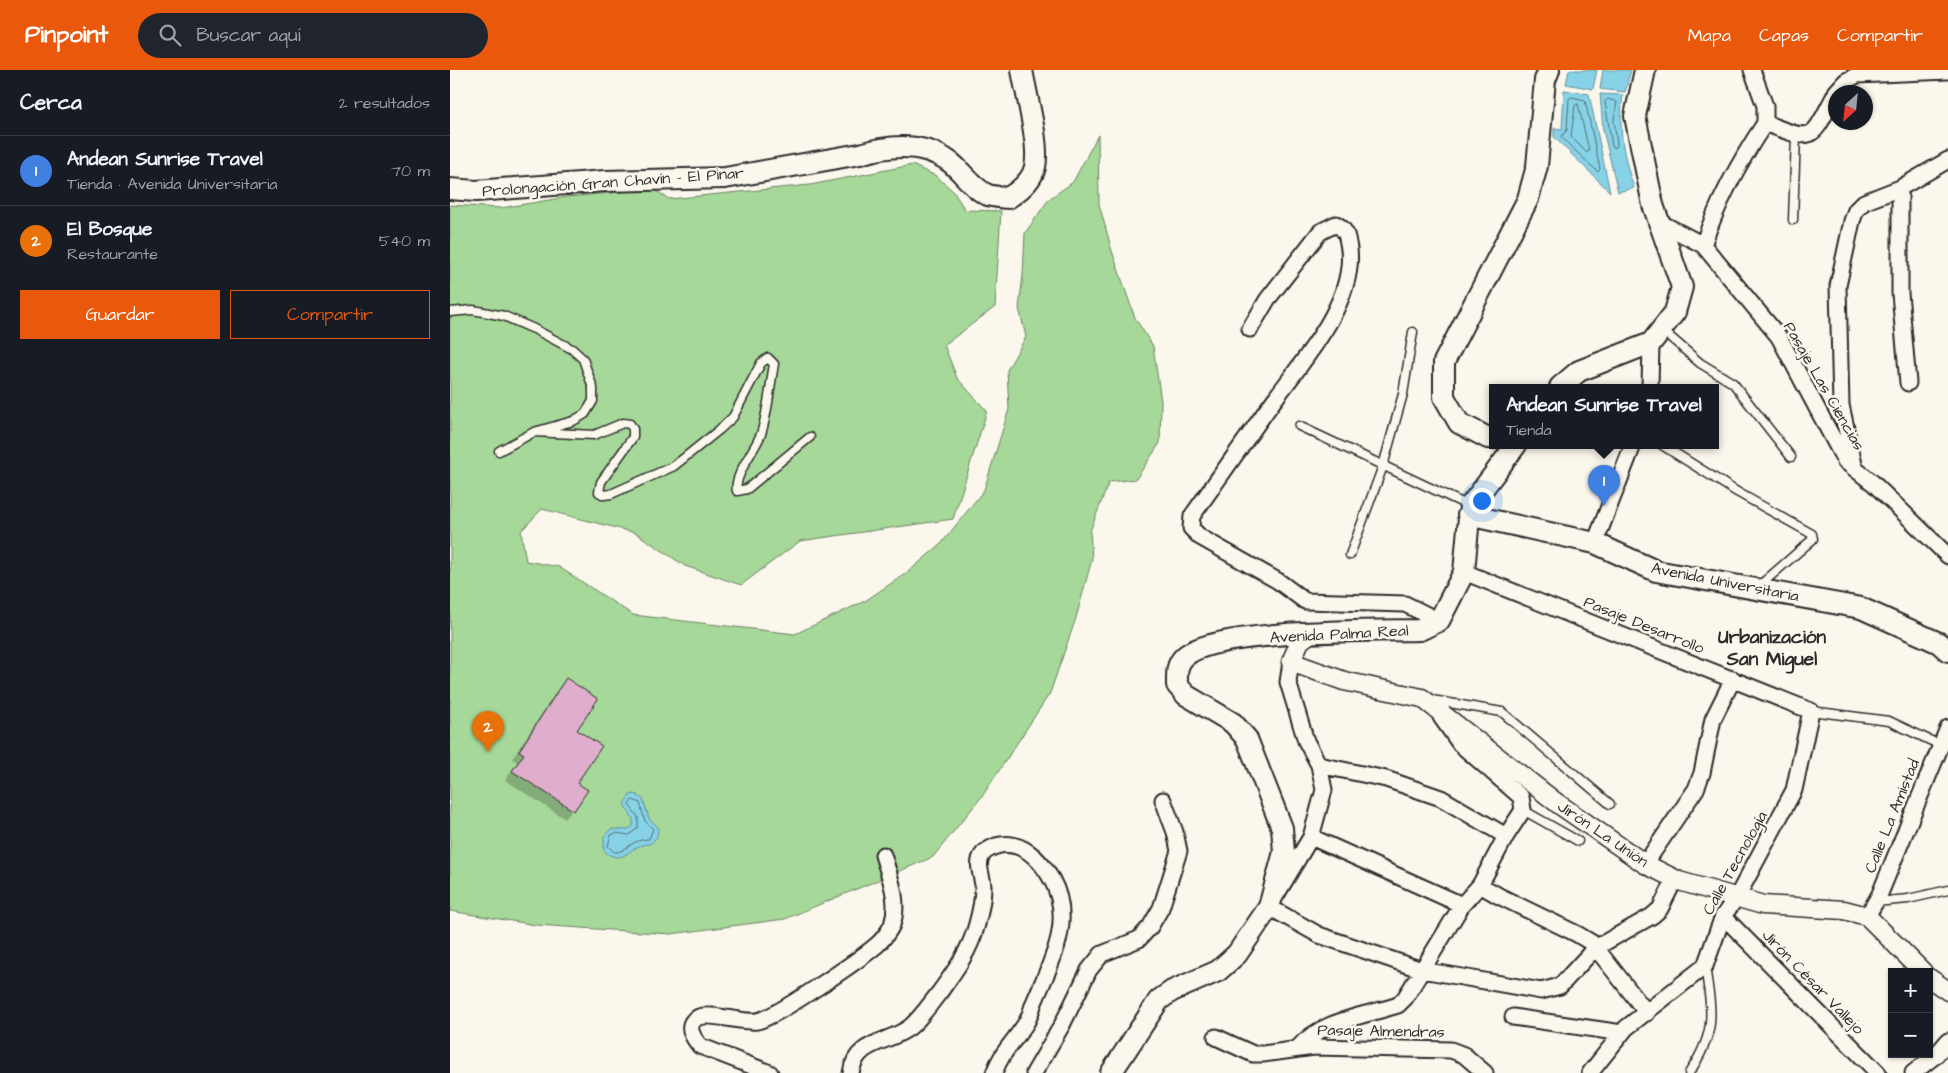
<!DOCTYPE html>
<html lang="es">
<meta charset="utf-8">
<style>
body{margin:0;font-family:"Architects Daughter",sans-serif;background:#20242c;color:#f1f3f6}
.controls{position:absolute;right:15px;bottom:15px;display:grid;overflow:hidden;border-radius:0px;box-shadow:0 1px 4px #0004}
.controls button{width:45px;height:45px;display:grid;place-items:center;padding:0;border:0;border-bottom:1px solid #363941;background:#171b24;color:#f1f3f6;font:25px sans-serif}
.compass{position:absolute;left:1378px;top:15px;width:45px;height:45px;border-radius:50%;background:#171b24;box-shadow:0 1px 4px #0004;rotate:207deg}
.you{position:absolute;left:1031px;top:430px;width:18px;height:18px;margin:-12px;border:4px solid #fff;border-radius:50%;background:#1a73e8;box-shadow:0 0 0 8px #1a73e833}
.badge{display:grid;place-items:center;width:32px;height:32px;border-radius:50%;background:#ea580c;color:#fff;font-size:16px;font-weight:700}
.pin{position:absolute;translate:-50% -41px;filter:drop-shadow(0 1px 2px #0008)}
.pin::after{content:'';position:absolute;top:26px;width:18px;height:15px;background:inherit;clip-path:polygon(0 0,100% 0,50% 100%)}
.popup{position:absolute;left:1039px;top:314px;width:230px;height:65px;box-sizing:border-box;display:grid;place-content:center;border-radius:0px;background:#171b24;filter:drop-shadow(0 1px 4px #0005);font-size:16px;white-space:nowrap;color:#9ea1a6}
.popup b{font-size:19px;color:#f1f3f6}
.popup::after{content:'';position:absolute;left:50%;top:100%;margin-left:-10px;border:10px solid transparent;border-top-color:#171b24}
.list{margin:0;padding:0;list-style:none}
h2{display:flex;justify-content:space-between;align-items:center;height:65px;margin:0;padding:0 20px;font-size:21px}
h2 small{font-size:16px;font-weight:400;color:#9ea1a6}
.list li{display:grid;grid-template-columns:32px 1fr auto;gap:15px;align-items:center;box-sizing:border-box;height:70px;padding:0 20px;border-top:1px solid #363941}
.list b{display:block;font-size:19px;white-space:nowrap}
.list p{margin:0;font-size:16px;white-space:nowrap;color:#9ea1a6}
.list em{font-size:16px;font-style:normal;color:#9ea1a6}
.actions{display:flex;gap:10px;padding:15px 20px}
.actions a{flex:1;padding:11px 0;border:1px solid #ea580c;border-radius:0px;text-align:center;font-size:18px;color:#ea580c}
.actions .main{background:#ea580c;color:#fff}
.icon{flex:none;width:28px;height:28px;fill:none;stroke:currentColor;stroke-width:2;stroke-linecap:round;stroke-linejoin:round}
.map{position:relative;flex:none;width:1498px;height:1003px;overflow:hidden}
header{display:flex;align-items:center;gap:30px;box-sizing:border-box;height:70px;padding:0 25px;background:#ea580c;color:#fff}
header strong{font-size:24px}
nav{display:flex;gap:28px;margin-inline-start:auto;font-size:18px}
.search{width:350px;height:45px;background:#20242c;display:flex;align-items:center;gap:12px;box-sizing:border-box;padding:0 18px;border-radius:28px;color:#9ea1a6;font-size:19px}
main{display:flex}
aside{flex:1;background:#171b24}
.map>svg:first-child{display:block}
.green{fill:#a6d899;stroke:#688262}
.water{fill:#87d2e7;stroke:#628f9c}
.shadow{fill:#0003}
.lines{fill:none;stroke-linecap:round;stroke-linejoin:round}
.shore{stroke:#506e76;stroke-width:1}
.building{fill:#dfaecd;stroke:#2b2b2b}
.service-casing{stroke:#2b2b2b;stroke-width:11}
.minor-casing{stroke:#2b2b2b;stroke-width:19}
.tertiary-casing{stroke:#2b2b2b;stroke-width:21}
.secondary-casing{stroke:#2b2b2b;stroke-width:24}
.service{stroke:#fbf7ec;stroke-width:8}
.minor{stroke:#fbf7ec;stroke-width:15}
.tertiary{stroke:#fbf7ec;stroke-width:18}
.secondary{stroke:#fbf7ec;stroke-width:20}
.labels{text-anchor:middle;dominant-baseline:central;stroke-width:5;stroke-linejoin:round;paint-order:stroke}
.street-label{font-size:16px;fill:#2b2b2b;stroke:#fbf7ec}
.quarter-label{font-size:19px;font-weight:bold;fill:#2b2b2b;stroke:#fbf7ec}
</style>
<header>
<strong>Pinpoint</strong>
<div class="search"><svg class="icon" aria-label="search" viewBox="0 0 24 24"><circle cx="10" cy="10" r="6"/><path d="M15 15l6 6"/></svg>Buscar aquí</div>
<nav><a>Mapa</a><a>Capas</a><a>Compartir</a></nav>
</header>
<main>
<aside>
<h2>Cerca<small>2 resultados</small></h2>
<ul class="list">
<li><span class="badge" style="background:#3f7fe0">1</span><div><b>Andean Sunrise Travel</b><p>Tienda · Avenida Universitaria</p></div><em>70 m</em></li>
<li><span class="badge" style="background:#e8710a">2</span><div><b>El Bosque</b><p>Restaurante</p></div><em>540 m</em></li>
</ul>
<div class="actions"><a class="main">Guardar</a><a>Compartir</a></div>
</aside>
<div class="map">
<svg width="1498" height="1003" viewBox="0 0 1498 1003">
<rect width="100%" height="100%" fill="#fbf7ec"/>
<filter id="ink" filterUnits="userSpaceOnUse"><feTurbulence type="fractalNoise" baseFrequency=".02" numOctaves="2"/><feDisplacementMap in="SourceGraphic" scale="10" xChannelSelector="R" yChannelSelector="G"/><feConvolveMatrix kernelMatrix="1 2 1 2 8 2 1 2 1" color-interpolation-filters="sRGB"/></filter>
<g filter="url(#ink)">
<!-- green -->
<path class="green" d="M 648,65 L 649,134 L 662,181 L 685,248 L 703,276 L 711,331 L 710,373 L 686,409 L 659,412 L 640,461 L 642,489 L 626,548 L 600,623 L 533,725 L 483,787 L 335,849 L 221,864 L 86,855 L 0,841 L 0,135 L 51,138 L 117,127 L 203,119 L 219,129 L 360,115 L 462,95 L 486,106 L 503,121 L 515,140 L 551,141 L 545,237 L 494,275 L 507,308 L 537,341 L 503,449 L 350,471 L 291,515 L 235,496 L 186,463 L 92,439 L 71,461 L 76,491 L 109,497 L 183,545 L 345,564 L 415,531 L 458,502 L 491,474 L 534,420 L 559,339 L 557,300 L 576,267 L 569,238 L 573,205 L 575,163 L 599,129 L 623,112 Z"/>
<!-- water -->
<path class="water" d="M 1119,0 L 1147,0 L 1143,19 L 1116,14 Z
M 1153,0 L 1181,0 L 1175,22 L 1150,19 Z
M 1114,20 L 1139,24 L 1160,122 L 1104,67 L 1104,58 L 1112,59 Z
M 1150,24 L 1173,25 C 1168,60 1173,85 1184,118 L 1168,122 L 1153,60 Z
M 185,724 L 193,729 L 199,749 L 208,757 L 207,767 L 200,774 C 178,774 175,798 154,781 L 154,766 L 161,759 L 177,760 L 183,756 L 183,749 L 174,734 L 180,725 Z"/>
<!-- shadow -->
<path class="shadow" d="M 117,609 L 125,660 L 125,714 L 136,721 L 115,749 L 55,710 L 67,692 L 62,689 L 109,617 Z"/>
<g class="lines">
<!-- shore -->
<path class="shore" d="M 1122,27 L 1135,30 L 1150,99 L 1148,102 L 1111,67 L 1117,60 L 1119,29 Z
M 1158,29 L 1167,32 L 1164,49 L 1167,75 L 1165,78 L 1162,76 L 1155,32 Z
M 1128,34 L 1139,80 L 1137,83 L 1121,67 L 1125,36 Z
M 183,730 L 190,733 L 195,751 L 203,759 L 199,769 C 180,769 177,783 164,782 L 158,776 L 161,765 L 166,763 L 179,765 L 188,758 L 188,747 L 179,735 Z"/>
</g>
<!-- building -->
<path class="building" d="M 116,608 L 148,629 L 127,660 L 152,676 L 127,713 L 138,720 L 124,741 L 62,701 L 74,684 L 69,681 Z"/>
<g class="lines">
<!-- service casing -->
<g class="service-casing">
<path id="service" d="M 1343,150 L 1346,65
M 0,242 L 23,240 L 54,246 L 84,259 L 122,279 L 133,289 L 143,318 L 143,331 L 135,344 L 123,351 L 84,362 L 49,381
M 1212,260 L 1250,293 L 1283,313 L 1341,387
M 849,356 L 1019,436
M 84,362 L 144,365 L 173,353 L 180,354 L 183,359 L 183,367 L 151,412 L 149,422 L 154,425 L 161,424 L 224,396 L 269,360 L 283,347 L 311,293 L 318,288 L 324,294 C 320,316 318,342 311,364 C 305,380 283,406 287,421 L 297,419 L 360,367
M 1212,375 L 1287,422 L 1362,464 L 1363,469 L 1308,517
M 900,485 L 933,396 L 953,324 L 963,262
M 982,630 L 1052,642 L 1160,734
M 1361,641 L 1439,651 L 1490,675
M 1073,740 L 1128,771
M 1426,832 L 1458,829 L 1498,820
M 1239,1003 C 1267,962 1262,943 1255,896"/>
</g>
<!-- minor casing -->
<g class="minor-casing">
<path id="minor" d="M 1302,0 L 1315,36 L 1315,53
M 1386,22 L 1396,11 L 1407,5 L 1498,1
M 1386,23 C 1361,69 1367,74 1315,53 C 1289,92 1268,131 1253,175 L 1329,267 L 1395,391 L 1423,413 L 1498,486
M 1450,118 L 1450,223 L 1458,313
M 1209,152 L 1253,175
M 800,259 L 817,230 L 870,162 L 886,154 C 897,160 897,167 899,179 C 906,236 845,299 814,344 C 790,378 766,412 742,446 L 741,458 L 750,467 L 828,511 L 855,531 L 955,534 L 989,551
M 1200,317 L 1201,273
M 1405,399 L 1391,335 L 1388,216 L 1402,151 L 1406,140 L 1414,132 L 1450,118 L 1498,90
M 1145,473 L 1183,375
M 1014,502 L 1361,641 L 1344,720 L 1287,827 L 1273,846 L 1255,896 L 1176,958 L 1140,1003
M 841,592 L 838,612 L 856,671 L 869,695 L 874,720 L 861,767 L 819,837 L 869,865 L 972,900 L 1091,921 L 1110,916 L 1145,878 L 1202,846 L 1210,839 L 1225,809
M 869,695 L 936,709 L 991,728 L 1056,766
M 861,767 L 1012,835
M 1195,794 L 1246,719 L 1252,703 L 1263,649 L 1283,609
M 1030,815 L 1049,826 L 1127,864 L 1142,873 L 1197,943
M 1273,846 L 1428,1003
M 1417,846 L 1429,826 L 1498,658
M 1063,947 L 1172,963
M 766,967 L 803,984 L 813,984 L 864,977 L 1001,980 L 1014,985 L 1035,1003
M 848,978 C 871,950 915,946 948,935 L 955,928 L 1012,835 L 1030,815 L 1056,766 L 1073,740 L 1071,727 L 1010,674 L 991,647
M 320,1003 L 250,976 C 244,969 234,955 247,948 C 258,941 291,953 307,951 C 325,948 412,888 428,874 C 433,869 439,861 442,855 C 450,831 440,808 433,785
M 401,1003 C 406,970 438,974 460,957 C 471,948 480,934 489,923 C 505,901 520,881 527,854 C 530,843 533,829 533,817 C 533,806 525,794 533,784 C 536,780 541,778 546,776 C 571,769 590,789 602,810 C 624,851 602,890 586,928 C 582,936 581,945 576,953 C 564,972 552,981 544,1003
M 584,1003 L 612,955 L 639,900 L 652,884 L 689,869 L 700,857 L 711,838 L 729,781 L 725,762 L 713,730
M 1463,1003 L 1486,985 L 1498,971"/>
</g>
<!-- tertiary casing -->
<g class="tertiary-casing">
<path id="tertiary" d="M 862,562 L 850,571 L 841,592 L 894,611 L 972,628 L 1107,733 L 1195,794 L 1229,811 L 1313,835 L 1394,840 L 1417,846 L 1473,902
M 1479,908 L 1498,921"/>
</g>
<!-- secondary casing -->
<g class="secondary-casing">
<path id="secondary" d="M 0,119 L 26,121 L 155,111 L 275,108 L 410,84 C 439,75 473,72 500,92 C 512,101 523,119 538,125 C 544,127 552,127 558,128 C 569,121 582,111 585,97 C 590,74 576,24 572,0
M 1110,317 L 1129,301 L 1201,273 L 1225,242 L 1232,217 L 1203,135 L 1185,46 L 1195,0
M 1043,368 L 1038,368 L 1009,353 L 994,327 L 994,292 L 1078,129 L 1087,96 L 1095,10 L 1099,0
M 1018,445 L 1145,473 L 1206,501 L 1411,538 L 1489,573 L 1498,581
M 661,1003 L 709,930 L 722,921 L 768,901 L 787,884 L 819,837 L 834,782 L 832,758 L 797,669 L 783,653 L 736,625 L 727,615 C 727,604 726,595 734,587 C 762,559 927,561 970,560 L 989,551 L 1014,502 L 1020,436 L 1066,375"/>
</g>
<!-- service -->
<use href="#service" class="service"/>
<!-- minor -->
<use href="#minor" class="minor"/>
<!-- tertiary -->
<use href="#tertiary" class="tertiary"/>
<!-- secondary -->
<use href="#secondary" class="secondary"/>
</g>
</g>
<g class="labels">
<!-- street labels -->
<g class="street-label">
<text transform="translate(163 112) rotate(-4)">Prolongación Gran Chavín - El Pinar</text>
<text transform="translate(1374 316) rotate(60)">Pasaje Las Ciencias</text>
<text transform="translate(1275 512) rotate(11)">Avenida Universitaria</text>
<text transform="translate(1194 555) rotate(22)">Pasaje Desarrollo</text>
<text transform="translate(889 564) rotate(-3)">Avenida Palma Real</text>
<text transform="translate(1442 746) rotate(-68)">Calle La Amistad</text>
<text transform="translate(1153 764) rotate(34)">Jirón La Unión</text>
<text transform="translate(1285 793) rotate(-61)">Calle Tecnología</text>
<text transform="translate(1363 912) rotate(46)">Jirón César Vallejo</text>
<text transform="translate(931 961) rotate(1)">Pasaje Almendras</text>
</g>
<!-- quarter labels -->
<g class="quarter-label">
<text x="1322" y="567">Urbanización<tspan x="1322" dy="22">San Miguel</tspan></text>
</g>
</g>
</svg>
<div class="controls">
<button>+</button>
<button>−</button>
</div>
<svg class="compass" viewBox="-18 -18 36 36"><path d="M0-13l5 13h-10z" fill="#e53935"/><path d="M0 13l5-13h-10z" fill="#9ea1a6"/></svg>
<div class="you"></div>
<div class="pin badge" style="left:1154px;top:436px;background:#3f7fe0">1</div>
<div class="popup"><b>Andean Sunrise Travel</b>Tienda</div>
<div class="pin badge" style="left:38px;top:682px;background:#e8710a">2</div>
</div>
</main>
